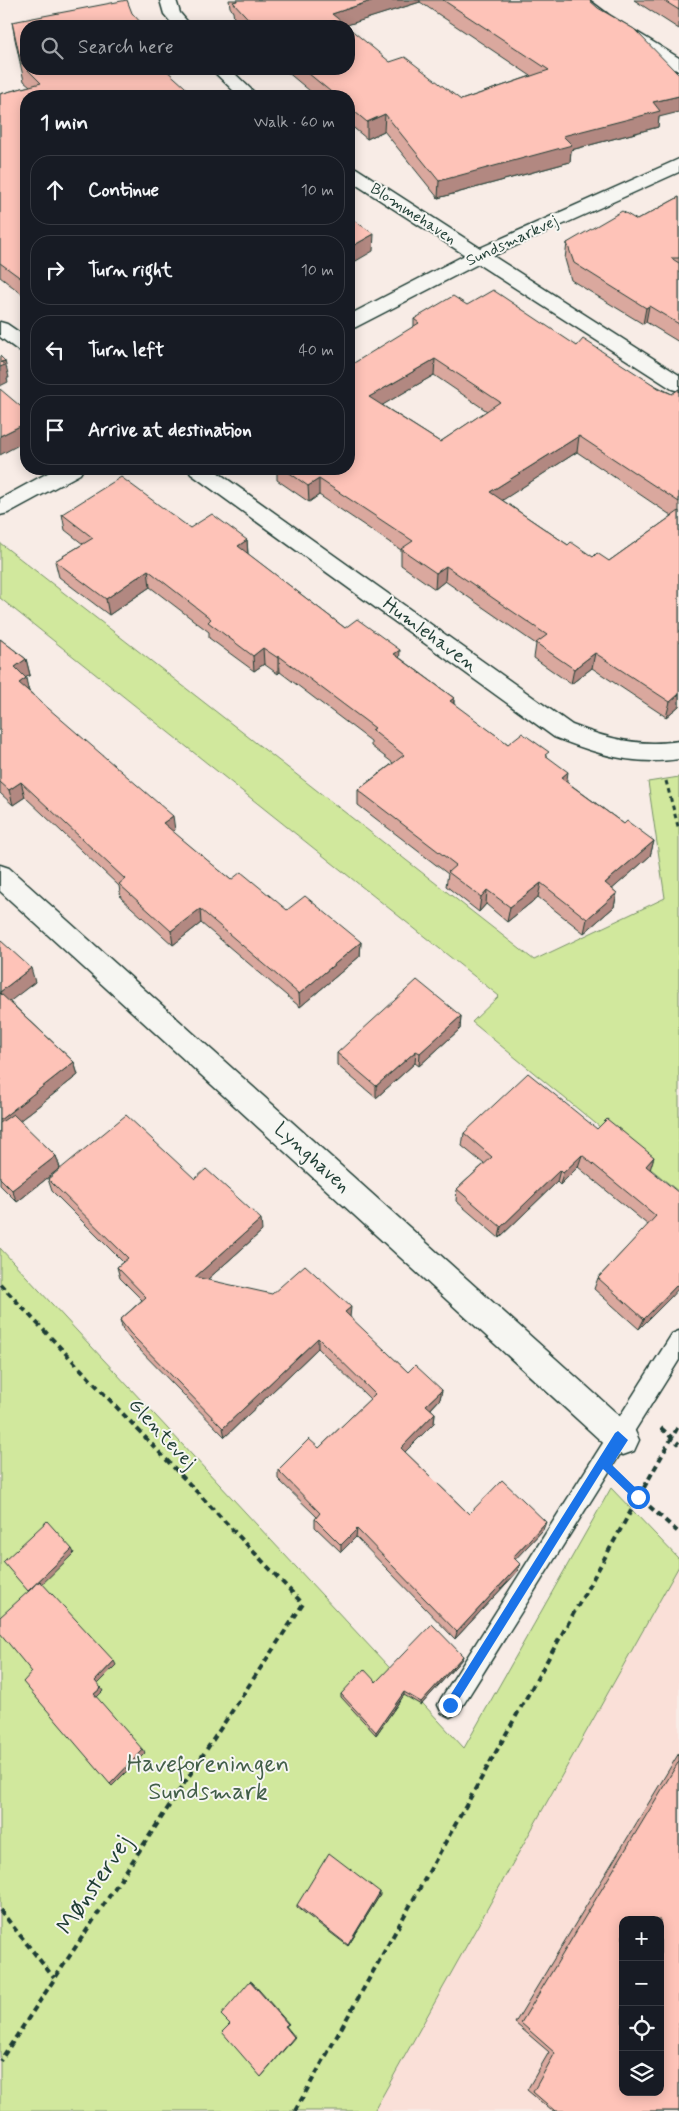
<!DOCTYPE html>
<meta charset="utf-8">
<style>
body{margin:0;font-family:Mynerve,sans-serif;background:#242831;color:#f1f3f6}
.controls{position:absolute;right:15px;bottom:15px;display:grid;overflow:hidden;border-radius:10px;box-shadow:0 2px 12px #0003}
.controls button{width:45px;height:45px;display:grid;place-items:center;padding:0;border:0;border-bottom:1px solid #363941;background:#171b24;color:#f1f3f6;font:25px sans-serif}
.stop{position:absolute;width:15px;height:15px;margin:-11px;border:4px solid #1a73e8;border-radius:50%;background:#fff}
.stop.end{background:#1a73e8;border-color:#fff;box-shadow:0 1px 5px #0008}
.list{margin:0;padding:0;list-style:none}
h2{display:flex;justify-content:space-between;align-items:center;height:65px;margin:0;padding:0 20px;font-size:21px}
h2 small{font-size:16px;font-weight:400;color:#9ea1a6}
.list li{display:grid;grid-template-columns:32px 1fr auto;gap:15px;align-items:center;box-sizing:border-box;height:70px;margin:0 10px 10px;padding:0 10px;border:1px solid #363941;border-radius:20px}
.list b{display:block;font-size:19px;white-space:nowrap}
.list em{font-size:16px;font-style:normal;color:#9ea1a6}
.icon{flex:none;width:28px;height:28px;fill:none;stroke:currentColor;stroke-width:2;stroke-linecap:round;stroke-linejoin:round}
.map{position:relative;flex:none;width:679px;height:2111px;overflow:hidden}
.search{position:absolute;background:#171b24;box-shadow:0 2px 12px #0003;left:20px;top:20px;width:335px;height:55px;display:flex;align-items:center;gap:12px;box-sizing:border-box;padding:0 18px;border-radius:20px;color:#9ea1a6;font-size:19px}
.panel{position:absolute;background:#171b24;box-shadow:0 2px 12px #0003;left:20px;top:90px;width:335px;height:385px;border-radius:20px}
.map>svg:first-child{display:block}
.built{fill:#fae0d8;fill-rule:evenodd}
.green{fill:#d1e89d;stroke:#789268}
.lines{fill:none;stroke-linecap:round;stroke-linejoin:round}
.service-casing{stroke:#1f3d34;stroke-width:3}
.minor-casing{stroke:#1f3d34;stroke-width:3}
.path-far1{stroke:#1f3d34;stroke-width:3;stroke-dasharray:4.5 4;stroke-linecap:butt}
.path{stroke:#1f3d34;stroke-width:4;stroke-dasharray:6 4.5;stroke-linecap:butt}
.service{fill:#f6f6f2;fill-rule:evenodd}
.minor{fill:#f6f6f2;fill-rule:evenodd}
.wall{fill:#daa89e;stroke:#1f3d34;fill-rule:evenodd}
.shaded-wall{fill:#b28881;stroke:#1f3d34}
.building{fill:#fec3b8;stroke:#1f3d34;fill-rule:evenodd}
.route{fill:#1a73e8}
.labels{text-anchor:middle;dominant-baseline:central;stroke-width:4;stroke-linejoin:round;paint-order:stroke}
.far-street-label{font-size:16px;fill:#1f3d34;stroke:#f6f6f2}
.street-label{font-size:20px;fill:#1f3d34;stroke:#f6f6f2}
.near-park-label{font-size:24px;fill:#435f49;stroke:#f6f6f2}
.near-street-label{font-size:24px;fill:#1f3d34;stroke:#f6f6f2}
</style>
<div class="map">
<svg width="679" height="2111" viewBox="0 0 679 2111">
<rect width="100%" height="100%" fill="#f8ece6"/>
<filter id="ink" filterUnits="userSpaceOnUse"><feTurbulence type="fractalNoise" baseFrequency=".02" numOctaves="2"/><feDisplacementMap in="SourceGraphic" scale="10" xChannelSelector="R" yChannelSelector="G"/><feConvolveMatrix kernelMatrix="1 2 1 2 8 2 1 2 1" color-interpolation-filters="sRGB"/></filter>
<g filter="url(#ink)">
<!-- built -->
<path class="built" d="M 679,1566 L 679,2111 L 374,2111 ZM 623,1920 L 660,1920 L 660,2092 L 623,2092 Z"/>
<!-- green -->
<path class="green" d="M 0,543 L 534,960 L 665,898 L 648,782 L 679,777 L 679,1192 L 472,1022 L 499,996 L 0,598 Z
M 0,1248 L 464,1748 L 611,1488 L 679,1559 L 679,1566 L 374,2111 L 0,2111 Z"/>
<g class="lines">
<!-- service casing -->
<g class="service-casing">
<path id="service" d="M 679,1331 L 679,1360 L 458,1713 L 450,1717 L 442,1713 L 438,1705 L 442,1697 L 672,1334 Z"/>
</g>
<!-- minor casing -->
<g class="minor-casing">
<path id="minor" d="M 160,0 L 176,0 L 180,13 L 191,26 L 174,26 L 164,14 Z
M 571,0 L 589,0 L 609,15 L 679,58 L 679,70 L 673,69 L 597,23 Z
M 211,69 L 230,69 L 258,96 L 239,96 Z
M 679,159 L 679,172 L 493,256 L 679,375 L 679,391 L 672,389 L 478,264 L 356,327 L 349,329 L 349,315 L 465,255 L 349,180 L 349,167 L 356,168 L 480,248 Z
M 0,322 L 7,324 L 26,337 L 26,352 L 19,351 L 0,337 Z
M 55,469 L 83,469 L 80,474 L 8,513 L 0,515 L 0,499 Z
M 188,469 L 213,469 L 572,725 C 608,739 640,747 679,741 L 679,759 C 632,766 597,754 554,737 L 191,474 Z
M 0,865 L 9,868 L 634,1429 L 639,1440 L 634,1451 L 623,1455 L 612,1451 L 0,891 Z"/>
</g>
<!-- path-far1 -->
<path class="path-far1" d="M 666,781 L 679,830"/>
<!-- path -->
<path class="path" d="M 0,1284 L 303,1604 L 0,2061
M 661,1428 L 679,1444
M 626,1485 L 679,1533
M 0,1910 L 54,1978
M 295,2111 L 679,1425"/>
<!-- service -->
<use href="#service" class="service"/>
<!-- minor -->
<use href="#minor" class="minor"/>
</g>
<!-- wall -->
<path class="wall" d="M 229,0 L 589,0 L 659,117 L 658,127 L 571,150 L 570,162 L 438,198 L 384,131 L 367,139 L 349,124 L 349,96 L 316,96 L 286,71 L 283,72 L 280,69 L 349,69 L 390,62 L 461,100 L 531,76 L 420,2 L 346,25 L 347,26 L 240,26 L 234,19 L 233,12 L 230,7 Z
M 634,0 L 679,0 L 679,29 Z
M 12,22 L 165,69 L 26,96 L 26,297 L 0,277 L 0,94 L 30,86 L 24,81 L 15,39 Z
M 679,197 L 679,342 L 646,322 L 643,324 L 571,280 L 565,259 L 567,243 L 637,220 Z
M 467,305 L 577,346 L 672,394 L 679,389 L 679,706 L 666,717 L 592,668 L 571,684 L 534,658 L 536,644 L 445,581 L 435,589 L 401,565 L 401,550 L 319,495 L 309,502 L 277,480 L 277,469 L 349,469 L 414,326 L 414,319 ZM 434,375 L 487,411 L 440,442 L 382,405 ZM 577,452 L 672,516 L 609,561 L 593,557 L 568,545 L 502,500 Z
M 62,514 L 190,528 L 247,540 L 248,554 L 345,628 L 400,658 L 454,698 L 454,705 L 508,744 L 548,757 L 567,782 L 624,824 L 654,841 L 650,856 L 612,889 L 617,893 L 614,907 L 584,933 L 538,897 L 507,922 L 486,904 L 479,912 L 446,886 L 448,874 L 358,805 L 358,790 L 393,763 L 371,746 L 371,741 L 280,672 L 278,674 L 264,664 L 254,671 L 209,638 L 209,632 L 150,587 L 109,615 L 59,577 L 55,561 L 83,544 L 65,530 Z
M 0,639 L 26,659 L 30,675 L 25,678 L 29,691 L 175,830 L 173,832 L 231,880 L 287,910 L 361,942 L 360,956 L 300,1007 L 201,923 L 173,945 L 121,898 L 119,886 L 25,797 L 13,805 L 0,793 Z
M 0,940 L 35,982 L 9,1001 L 74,1062 L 78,1075 L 19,1121 L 56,1156 L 60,1168 L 17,1202 L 0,1185 Z
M 461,1016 L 460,1029 L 419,1066 L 415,1063 L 376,1098 L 337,1065 L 337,1053 Z
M 597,1129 L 650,1169 L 670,1298 L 639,1329 L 594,1289 L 598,1278 L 648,1225 L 578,1167 L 560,1185 L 557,1182 L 499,1238 L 456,1201 L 457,1189 L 484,1164 L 462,1146 L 464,1133 Z
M 48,1179 L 195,1179 L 262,1231 L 207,1280 L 350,1318 L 408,1372 L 442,1390 L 440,1399 L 431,1409 L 435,1413 L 434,1423 L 405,1452 L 469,1514 L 543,1530 L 515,1559 L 520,1564 L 517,1572 L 455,1639 L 356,1537 L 341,1552 L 315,1527 L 315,1519 L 317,1517 L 278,1479 L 278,1470 L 319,1448 L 370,1399 L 318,1348 L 225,1437 L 133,1343 L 123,1330 L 120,1320 L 142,1300 L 120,1278 L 117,1267 L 123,1262 L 52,1191 Z
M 463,1656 L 462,1659 L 421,1705 L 404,1695 L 376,1735 L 341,1697 L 341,1694 L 376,1682 Z
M 679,1753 L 679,2111 L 552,2111 L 527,2090 L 549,2052 L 515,2023 Z
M 380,1895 L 348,1946 L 297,1907 L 297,1905 Z"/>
<!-- shaded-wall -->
<path class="shaded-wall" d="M 374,0 L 420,0 L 420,2 L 344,26 L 332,14 Z
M 679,96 L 679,112 L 659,117 L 658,127 L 571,150 L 570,162 L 438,198 L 439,181 L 563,136 L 653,102 Z
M 385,114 L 384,131 L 367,139 L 367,122 Z
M 374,234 L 373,251 L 349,265 L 349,248 Z
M 649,306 L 646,322 L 643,324 L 646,308 Z
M 435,359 L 434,375 L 369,413 L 369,397 Z
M 5,361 L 9,378 L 7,378 L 8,382 L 0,386 L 0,367 L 1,362 Z
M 26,423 L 26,441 L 0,455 L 0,436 Z
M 579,436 L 577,452 L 489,509 L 490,492 Z
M 319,479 L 319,495 L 309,502 L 308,486 Z
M 247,540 L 248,556 L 238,546 Z
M 446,566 L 445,581 L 435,589 L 436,573 Z
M 148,570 L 150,587 L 109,615 L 106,599 Z
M 263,648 L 264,664 L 254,671 L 253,656 Z
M 400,650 L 399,666 L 394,654 Z
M 595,653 L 592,668 L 571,684 L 574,669 Z
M 279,656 L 280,672 L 278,674 L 278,658 Z
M 26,659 L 30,675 L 18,682 L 15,667 Z
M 26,678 L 29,694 L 19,683 Z
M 679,694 L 679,706 L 666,717 L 670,702 Z
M 454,698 L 453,714 L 450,701 Z
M 568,772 L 566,787 L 561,778 Z
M 21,782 L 25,797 L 13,805 L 9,790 Z
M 173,816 L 175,830 L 165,838 L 163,823 Z
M 654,841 L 650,856 L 602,898 L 605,883 Z
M 541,883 L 538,897 L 507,922 L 510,907 Z
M 487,890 L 486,904 L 479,912 L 481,897 Z
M 617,893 L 614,907 L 584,933 L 587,919 Z
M 200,909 L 201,923 L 173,945 L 171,931 Z
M 361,942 L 360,956 L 300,1007 L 299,994 Z
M 31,968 L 35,982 L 4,1006 L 0,994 L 0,992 Z
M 461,1016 L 460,1029 L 419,1066 L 420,1053 Z
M 416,1051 L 415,1063 L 376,1098 L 376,1086 Z
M 74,1062 L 78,1075 L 0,1136 L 0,1120 Z
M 582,1155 L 578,1167 L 560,1185 L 563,1173 Z
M 56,1156 L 60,1168 L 17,1202 L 12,1190 Z
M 654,1157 L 650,1170 L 646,1166 Z
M 560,1170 L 557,1182 L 499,1238 L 501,1227 Z
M 261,1219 L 262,1231 L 198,1288 L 195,1277 Z
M 679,1283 L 679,1288 L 670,1298 L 639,1329 L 644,1319 Z
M 351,1307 L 350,1318 L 345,1312 Z
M 318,1338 L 318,1348 L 225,1437 L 223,1428 Z
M 442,1390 L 440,1399 L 425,1415 L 426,1405 Z
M 435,1413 L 434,1423 L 400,1457 L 401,1448 Z
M 546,1522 L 543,1530 L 510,1565 L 513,1557 Z
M 357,1529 L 356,1537 L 341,1552 L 341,1545 Z
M 72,1549 L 74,1553 L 31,1595 L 28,1591 Z
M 520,1564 L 517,1572 L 455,1639 L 457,1632 Z
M 463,1656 L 462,1659 L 421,1705 L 421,1702 Z
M 114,1661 L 116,1665 L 97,1684 L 95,1681 Z
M 101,1688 L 103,1691 L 96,1698 L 94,1694 Z
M 404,1692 L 404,1695 L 376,1735 L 376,1732 Z
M 143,1750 L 145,1753 L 112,1786 L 110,1784 Z
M 380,1892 L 380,1895 L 348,1946 L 348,1945 Z
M 250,1981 L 252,1982 L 289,2024 L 286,2026 L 295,2037 L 261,2077 Z"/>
<!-- building -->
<path class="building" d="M 127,0 L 132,13 L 144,26 L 26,26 L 26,68 L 21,63 L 12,22 Z
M 236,0 L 374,0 L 332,14 L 347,26 L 255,26 L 233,2 L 237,1 Z
M 443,0 L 589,0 L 598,8 L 634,29 L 679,75 L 679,96 L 653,102 L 660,111 L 563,136 L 572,145 L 439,181 L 385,114 L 367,122 L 349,107 L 349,96 L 336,96 L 303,69 L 349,69 L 349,28 L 390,62 L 405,57 L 461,100 L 549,70 Z
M 663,0 L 679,0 L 679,10 Z
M 27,69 L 165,69 L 195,96 L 26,96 L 26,282 L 0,263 L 0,94 L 41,83 Z
M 679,197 L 679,258 L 671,258 L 679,263 L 679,324 L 649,306 L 646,308 L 574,263 L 567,243 L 622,211 L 637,220 Z
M 349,217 L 374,234 L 349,248 Z
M 493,290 L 577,346 L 583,339 L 660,389 L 672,394 L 679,389 L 679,502 L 579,436 L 490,492 L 568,545 L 571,542 L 593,557 L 597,553 L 609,561 L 679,511 L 679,694 L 670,702 L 595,653 L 574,669 L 536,643 L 547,635 L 446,566 L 436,573 L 401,549 L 413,541 L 319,479 L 308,486 L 284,469 L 349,469 L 349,366 L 419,323 L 414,319 L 453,296 L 467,305 ZM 435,359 L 500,402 L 440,442 L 369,397 Z
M 0,356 L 5,361 L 1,362 L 5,365 L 0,367 Z
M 0,389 L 26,411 L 26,423 L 0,436 Z
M 121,477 L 190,528 L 212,514 L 247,540 L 238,546 L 345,628 L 357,619 L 400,650 L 394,654 L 454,698 L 450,701 L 508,744 L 522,733 L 549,752 L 545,755 L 568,772 L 561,778 L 624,824 L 627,821 L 654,841 L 605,883 L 617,893 L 587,919 L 541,883 L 510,907 L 487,890 L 481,897 L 448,872 L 456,865 L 358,790 L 404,755 L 372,730 L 375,728 L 279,656 L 278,658 L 263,648 L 253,656 L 208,622 L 211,619 L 148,570 L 106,599 L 55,561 L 93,538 L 62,514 Z
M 0,639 L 26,659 L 15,667 L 26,678 L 19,683 L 173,816 L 163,823 L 231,880 L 241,872 L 287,910 L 305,896 L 361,942 L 299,994 L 200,909 L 171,931 L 119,884 L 125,879 L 21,782 L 9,790 L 0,782 Z
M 0,940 L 31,968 L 0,992 Z
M 417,980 L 461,1016 L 420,1053 L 416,1051 L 376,1086 L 337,1053 Z
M 0,993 L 74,1062 L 0,1120 Z
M 528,1073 L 597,1129 L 607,1119 L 654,1157 L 646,1166 L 679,1193 L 679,1283 L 644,1319 L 598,1278 L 656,1216 L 582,1155 L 563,1173 L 560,1170 L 501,1227 L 457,1189 L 492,1157 L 464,1133 Z
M 13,1114 L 56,1156 L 12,1190 L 0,1178 L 0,1123 Z
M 126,1115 L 195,1179 L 206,1169 L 261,1219 L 195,1277 L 272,1294 L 305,1265 L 351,1307 L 345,1312 L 408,1372 L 415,1365 L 442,1390 L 426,1405 L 435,1413 L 401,1448 L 469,1514 L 502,1480 L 546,1522 L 513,1557 L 520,1564 L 457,1632 L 357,1529 L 341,1545 L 315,1519 L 320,1513 L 278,1470 L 309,1439 L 319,1448 L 375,1394 L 318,1338 L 223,1428 L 130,1333 L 120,1320 L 146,1297 L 117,1267 L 128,1258 L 48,1179 Z
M 47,1521 L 72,1549 L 28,1591 L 3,1562 Z
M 40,1581 L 114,1661 L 95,1681 L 101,1688 L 94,1694 L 143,1750 L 110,1784 L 23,1682 L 32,1672 L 0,1633 L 0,1617 Z
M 432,1624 L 463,1656 L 421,1702 L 404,1692 L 376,1732 L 341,1694 L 364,1669 L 376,1682 Z
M 679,1761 L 679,2111 L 555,2111 L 533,2092 L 555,2053 L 521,2023 ZM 623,1920 L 660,1920 L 660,2092 L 623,2092 Z
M 329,1853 L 380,1892 L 348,1945 L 297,1905 Z
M 250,1981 L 288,2024 L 285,2026 L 294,2037 L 261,2077 L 222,2032 L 230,2024 L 221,2015 Z"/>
</g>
<!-- route -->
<path class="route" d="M 618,1431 L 628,1440 L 612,1465 L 642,1494 L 642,1500 L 635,1500 L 603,1469 L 453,1709 L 446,1709 L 446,1702 L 615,1433 Z"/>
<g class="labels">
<!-- far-street labels -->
<g class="far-street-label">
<text transform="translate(413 214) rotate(33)">Blommehaven</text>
<text transform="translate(512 241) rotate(-25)">Sundsmarkvej</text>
</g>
<!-- street labels -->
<g class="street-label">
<text transform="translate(430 635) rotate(36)">Humlehaven</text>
<text transform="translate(312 1158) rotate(42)">Lynghaven</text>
<text transform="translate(162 1434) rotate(47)">Glentevej</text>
</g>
<!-- near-park labels -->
<g class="near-park-label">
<text x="208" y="1764">Haveforeningen<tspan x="208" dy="28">Sundsmark</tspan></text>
</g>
<!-- near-street labels -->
<g class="near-street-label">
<text transform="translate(95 1885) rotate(-56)">Mønstervej</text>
</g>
</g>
</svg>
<div class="controls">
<button>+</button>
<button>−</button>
<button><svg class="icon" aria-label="locate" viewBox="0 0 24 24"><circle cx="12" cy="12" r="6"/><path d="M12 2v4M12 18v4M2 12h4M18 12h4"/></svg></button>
<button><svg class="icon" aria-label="layers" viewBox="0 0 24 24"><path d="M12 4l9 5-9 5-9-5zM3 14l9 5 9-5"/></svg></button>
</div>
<div class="stop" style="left:638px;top:1497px"></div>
<div class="stop end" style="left:450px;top:1705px"></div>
<div class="search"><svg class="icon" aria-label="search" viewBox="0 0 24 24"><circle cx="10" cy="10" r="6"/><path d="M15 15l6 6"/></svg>Search here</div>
<section class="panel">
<h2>1 min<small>Walk · 60 m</small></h2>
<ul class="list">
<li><svg class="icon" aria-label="ahead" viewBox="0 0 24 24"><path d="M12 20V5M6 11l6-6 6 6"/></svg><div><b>Continue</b></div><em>10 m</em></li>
<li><svg class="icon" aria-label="right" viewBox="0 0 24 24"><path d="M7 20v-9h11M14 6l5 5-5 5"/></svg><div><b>Turn right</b></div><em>10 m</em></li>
<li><svg class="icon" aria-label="left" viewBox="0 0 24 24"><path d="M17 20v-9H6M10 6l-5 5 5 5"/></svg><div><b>Turn left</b></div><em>40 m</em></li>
<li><svg class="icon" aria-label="arrive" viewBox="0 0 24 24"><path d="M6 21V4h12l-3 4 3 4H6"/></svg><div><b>Arrive at destination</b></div></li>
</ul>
</section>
</div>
